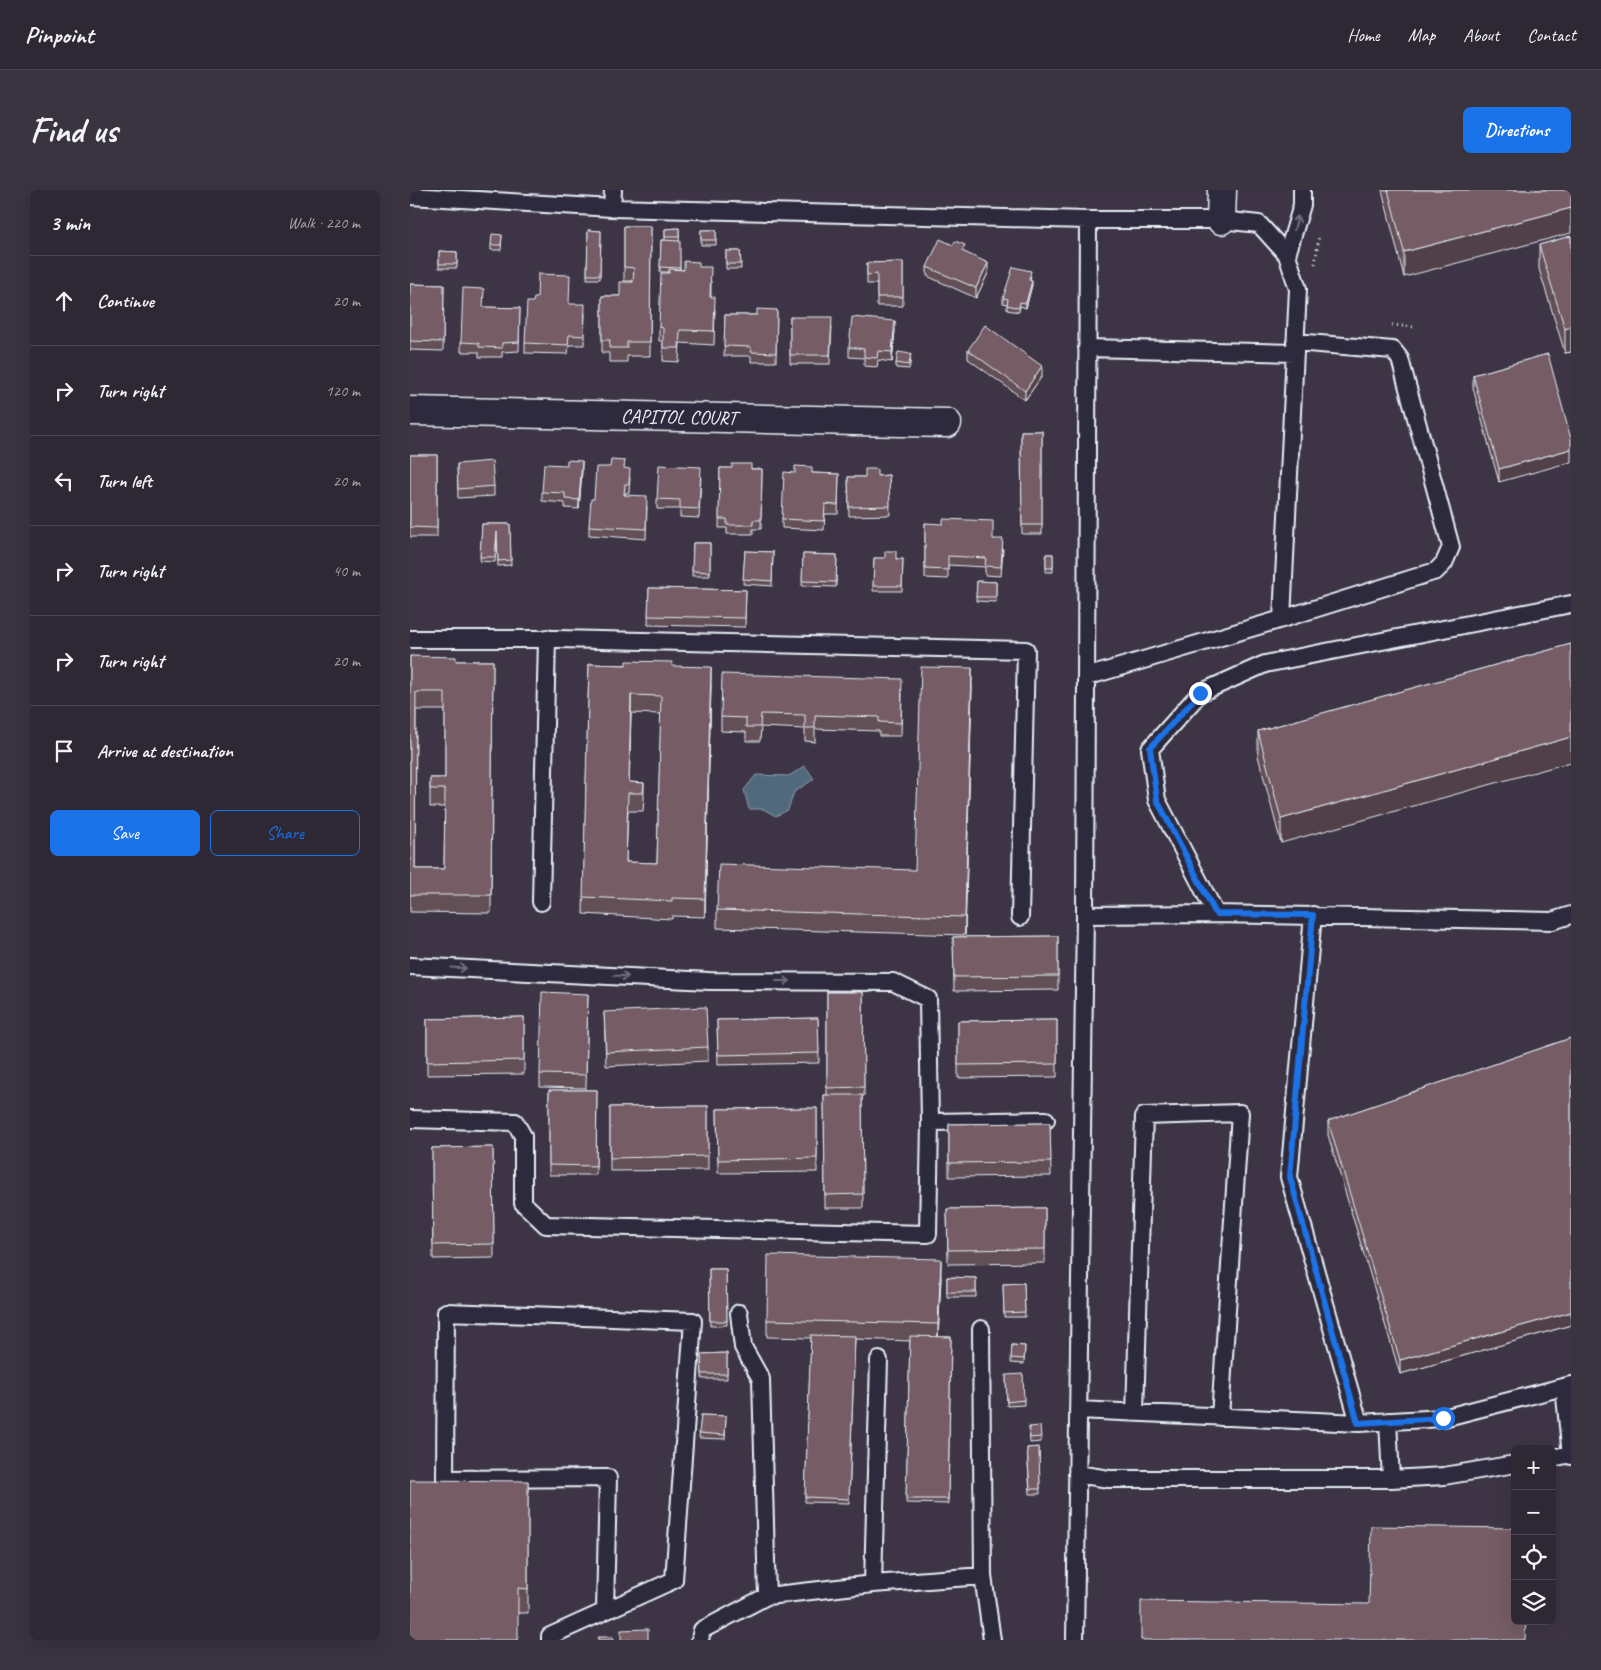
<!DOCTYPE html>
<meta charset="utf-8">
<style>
body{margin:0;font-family:Caveat,sans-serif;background:#3a3340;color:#f1f3f6}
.controls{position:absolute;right:15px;bottom:15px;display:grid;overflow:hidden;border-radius:8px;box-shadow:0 5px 20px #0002}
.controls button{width:45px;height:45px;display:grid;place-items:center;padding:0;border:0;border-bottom:1px solid #49444f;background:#2e2734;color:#f1f3f6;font:25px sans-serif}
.stop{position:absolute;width:15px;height:15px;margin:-11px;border:4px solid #1a73e8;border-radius:50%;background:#fff}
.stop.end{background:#1a73e8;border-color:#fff;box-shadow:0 1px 5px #0008}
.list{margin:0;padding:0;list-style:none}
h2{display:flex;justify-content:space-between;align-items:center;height:65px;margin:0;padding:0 20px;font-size:21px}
h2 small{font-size:16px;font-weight:400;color:#a7a5ac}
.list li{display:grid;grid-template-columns:32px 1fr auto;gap:15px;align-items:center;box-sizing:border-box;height:90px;padding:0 20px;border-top:1px solid #49444f}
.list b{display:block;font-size:19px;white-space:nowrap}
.list em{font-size:16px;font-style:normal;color:#a7a5ac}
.actions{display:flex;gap:10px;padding:15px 20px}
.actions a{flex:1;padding:11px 0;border:1px solid #1a73e8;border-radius:8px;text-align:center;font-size:18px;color:#1a73e8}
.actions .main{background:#1a73e8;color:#fff}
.icon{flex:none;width:28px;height:28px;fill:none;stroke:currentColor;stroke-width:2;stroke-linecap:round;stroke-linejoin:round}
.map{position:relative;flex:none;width:1161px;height:1450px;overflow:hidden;border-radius:8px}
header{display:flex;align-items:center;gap:30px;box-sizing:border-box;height:70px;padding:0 25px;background:#2e2734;border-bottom:1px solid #49444f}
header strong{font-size:24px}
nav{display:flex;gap:28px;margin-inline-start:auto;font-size:18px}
.intro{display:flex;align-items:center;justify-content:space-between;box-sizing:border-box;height:120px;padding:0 30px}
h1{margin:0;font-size:35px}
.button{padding:12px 22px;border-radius:8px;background:#1a73e8;color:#fff;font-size:18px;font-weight:700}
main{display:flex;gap:30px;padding:0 30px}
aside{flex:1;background:#2e2734;border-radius:8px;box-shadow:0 5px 20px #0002}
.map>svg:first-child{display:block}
.water{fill:#51697b;stroke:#8d9fad}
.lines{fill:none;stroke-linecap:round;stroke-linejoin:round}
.lane-casing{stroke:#e8f1f8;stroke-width:20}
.street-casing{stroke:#e8f1f8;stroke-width:31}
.path{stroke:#e8f1f8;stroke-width:3;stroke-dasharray:1 4;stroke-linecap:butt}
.lane{stroke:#2f2a3d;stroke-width:16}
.street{stroke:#2f2a3d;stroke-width:28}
.wall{fill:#644f57;stroke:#e8f1f8;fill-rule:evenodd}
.shaded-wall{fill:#514047;stroke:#e8f1f8}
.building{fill:#745c65;stroke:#e8f1f8;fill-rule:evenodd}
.oneway{stroke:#70707e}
.route{stroke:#1a73e8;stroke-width:6}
.labels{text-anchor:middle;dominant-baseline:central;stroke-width:5;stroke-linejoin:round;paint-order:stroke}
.street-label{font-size:20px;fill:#e8f1f8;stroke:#2f2a3d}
</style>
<header>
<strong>Pinpoint</strong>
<nav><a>Home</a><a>Map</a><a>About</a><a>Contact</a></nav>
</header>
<div class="intro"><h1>Find us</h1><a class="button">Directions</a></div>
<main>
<aside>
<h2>3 min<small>Walk · 220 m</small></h2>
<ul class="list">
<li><svg class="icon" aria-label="ahead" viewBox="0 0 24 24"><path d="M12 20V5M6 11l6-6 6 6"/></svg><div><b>Continue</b></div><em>20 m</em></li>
<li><svg class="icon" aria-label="right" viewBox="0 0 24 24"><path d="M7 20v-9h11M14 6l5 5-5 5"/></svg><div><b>Turn right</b></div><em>120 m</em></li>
<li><svg class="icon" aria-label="left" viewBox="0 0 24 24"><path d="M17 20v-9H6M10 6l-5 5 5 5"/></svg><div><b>Turn left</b></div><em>20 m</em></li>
<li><svg class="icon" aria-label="right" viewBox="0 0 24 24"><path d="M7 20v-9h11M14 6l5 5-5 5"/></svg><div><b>Turn right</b></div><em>40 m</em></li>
<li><svg class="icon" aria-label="right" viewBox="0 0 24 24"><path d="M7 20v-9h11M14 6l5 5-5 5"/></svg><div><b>Turn right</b></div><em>20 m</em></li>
<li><svg class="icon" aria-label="arrive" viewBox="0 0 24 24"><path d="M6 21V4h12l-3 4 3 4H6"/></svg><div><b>Arrive at destination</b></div></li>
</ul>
<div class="actions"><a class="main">Save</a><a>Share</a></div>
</aside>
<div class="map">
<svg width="1161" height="1450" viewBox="0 0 1161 1450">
<rect width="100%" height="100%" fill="#3d3445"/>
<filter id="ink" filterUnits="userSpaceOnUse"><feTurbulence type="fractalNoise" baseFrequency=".02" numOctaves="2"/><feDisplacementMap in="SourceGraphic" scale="10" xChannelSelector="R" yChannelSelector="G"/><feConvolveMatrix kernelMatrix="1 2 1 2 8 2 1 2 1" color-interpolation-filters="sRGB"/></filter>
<g filter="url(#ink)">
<!-- water -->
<path class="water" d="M 395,576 L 404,589 L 384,602 L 378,620 L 366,626 L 353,619 L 339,619 L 334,600 L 346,585 L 379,586 Z"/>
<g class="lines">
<!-- lane casing -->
<g class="lane-casing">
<path id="lane" d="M 0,6 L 202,18 L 678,30 L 811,30 L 849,34 L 877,65 L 888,99 L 872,429 L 676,487
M 202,18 L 203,0
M 877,65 L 892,15 L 892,0
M 677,158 L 885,163
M 872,429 L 1026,381 L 1034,373 L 1041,357 L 990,169 L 983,160 L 885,152
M 0,449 L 148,449 L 616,460 L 610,727
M 131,712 L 137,448
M 806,724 L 747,610 L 740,559 L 790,503 L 855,474 L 1161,414
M 675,725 L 806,724 L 1142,731 L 1161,725
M 903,725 L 879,987 L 949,1233
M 0,776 L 299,791 L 483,792 L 518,809 L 520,932 L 518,1044 L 136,1035 L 113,1013 L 113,946 L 105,932 L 0,929
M 520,932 L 636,930
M 329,1123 L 333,1157 L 351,1189 L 357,1406
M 571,1139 L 573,1386
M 1154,1197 L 1161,1266
M 668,1220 L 949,1233 L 1033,1228 L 1161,1195
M 725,1223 L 734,926 L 830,923 L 810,1227
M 978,1231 L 981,1289
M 1142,1268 L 1161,1264
M 667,1284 L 699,1289 L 981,1289 L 1034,1286 L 1105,1274
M 463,1394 L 469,1170
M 140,1450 L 140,1446 L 264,1390 L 283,1131 L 36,1122 L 35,1289 L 198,1288 L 195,1421
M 290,1450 L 292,1440 L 357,1406 L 463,1394 L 573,1386 L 582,1450
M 665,1450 L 675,725 L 678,30"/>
</g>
<!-- street casing -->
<g class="street-casing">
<path id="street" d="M 811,30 L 812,0
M 0,221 L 537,233"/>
</g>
<!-- path -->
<path class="path" d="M 905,74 L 909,46
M 982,135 L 1004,137"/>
<!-- lane -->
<use href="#lane" class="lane"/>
<!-- street -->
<use href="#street" class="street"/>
</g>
<!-- wall -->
<path class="wall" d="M 972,0 L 1161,0 L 994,87 Z
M 214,36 L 241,36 L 240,166 L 217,166 L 217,172 L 199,172 L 199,163 L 192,163 L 192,106 L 210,106 L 223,91 L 214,91 Z
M 269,38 L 270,79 L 274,80 L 289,77 L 301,91 L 301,107 L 305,120 L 304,155 L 270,153 L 269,172 L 253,171 L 253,151 L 249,151 L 249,137 L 259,82 L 250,82 L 251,50 L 255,50 L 255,39 Z
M 178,40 L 191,41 L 190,89 L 177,89 Z
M 291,40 L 306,40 L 306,55 L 291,55 Z
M 92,45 L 91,60 L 81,60 L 81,55 Z
M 1161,46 L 1161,162 L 1155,163 L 1129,79 L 1129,55 Z
M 29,61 L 47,62 L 47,78 L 29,78 Z
M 316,61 L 330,61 L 331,79 L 316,79 Z
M 555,62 L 578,83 L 566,108 L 517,86 L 517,77 Z
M 493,72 L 493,116 L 467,116 L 467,94 L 457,94 L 457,73 Z
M 621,86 L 620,90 L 622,95 L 616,118 L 610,116 L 609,122 L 597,120 L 597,114 L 593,113 L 593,108 Z
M 0,94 L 34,95 L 33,161 L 0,160 Z
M 159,114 L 175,123 L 174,155 L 159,155 L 158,164 L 115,163 L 115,153 Z
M 73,117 L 110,118 L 109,161 L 92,162 L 92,167 L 69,167 L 69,162 L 51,162 L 51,152 Z
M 367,120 L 366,172 L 341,172 L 341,166 L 314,166 L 315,125 L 347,125 Z
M 380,127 L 422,136 L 420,174 L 380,174 Z
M 485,140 L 482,172 L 468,170 L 467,177 L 454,176 L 454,168 L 439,167 L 439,157 Z
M 558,160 L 632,186 L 615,210 L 558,169 Z
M 1138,164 L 1089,292 L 1063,198 L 1063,185 Z
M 501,169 L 499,179 L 486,178 L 486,173 Z
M 611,241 L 632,241 L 632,344 L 612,344 Z
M 0,265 L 27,265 L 27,347 L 0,347 Z
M 47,274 L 84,296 L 84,306 L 48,308 Z
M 215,278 L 220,288 L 219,303 L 215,303 L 215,305 L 237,316 L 236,349 L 179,345 L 179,336 Z
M 310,278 L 352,279 L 351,339 L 343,339 L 343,344 L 317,344 L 317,338 L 309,338 Z
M 172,280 L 169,319 L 155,318 L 155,313 L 132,311 L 132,302 Z
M 402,283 L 429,284 L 428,324 L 415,324 L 414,340 L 372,338 L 372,329 Z
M 479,285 L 480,325 L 439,326 L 438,287 L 455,287 Z
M 291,286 L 289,328 L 270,327 L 270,319 L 247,319 L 247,309 Z
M 515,333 L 583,349 L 593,359 L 591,386 L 575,385 L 575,377 L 538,375 L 538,389 L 515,388 Z
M 72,334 L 100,334 L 101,375 L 88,376 L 87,347 L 85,372 L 70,371 Z
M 283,353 L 300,353 L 300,386 L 282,386 Z
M 335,361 L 363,362 L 362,396 L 333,394 Z
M 393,364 L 427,365 L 426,397 L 392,396 Z
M 636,364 L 643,364 L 643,382 L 636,382 Z
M 464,368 L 493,369 L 492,401 L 463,401 Z
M 567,391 L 586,392 L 586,412 L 566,411 Z
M 239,398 L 336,400 L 335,437 L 238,435 Z
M 1161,454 L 871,653 L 848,566 L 848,541 Z
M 0,466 L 46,471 L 83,471 L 81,723 L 0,722 ZM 6,520 L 35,520 L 35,588 L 20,588 L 20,617 L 35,617 L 34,679 L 5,679 Z
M 179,474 L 262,476 L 301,495 L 295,727 L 262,726 L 262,729 L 173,724 ZM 221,523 L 251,524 L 247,673 L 216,672 L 218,621 L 233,621 L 234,610 L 234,593 L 219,592 Z
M 562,496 L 555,745 L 307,738 L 307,720 L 505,680 Z
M 492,503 L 491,546 L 469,546 L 469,541 L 405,539 L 405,552 L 395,551 L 395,539 L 351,537 L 350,551 L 336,551 L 336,542 L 311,541 L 311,527 Z
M 648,746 L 648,800 L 544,801 L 543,747 Z
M 417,802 L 453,802 L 454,906 L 452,906 L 453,1018 L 415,1018 L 414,905 L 417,905 Z
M 178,804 L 176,898 L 130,897 L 130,884 Z
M 194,822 L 298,857 L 298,871 L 196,876 Z
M 114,827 L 114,884 L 17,885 L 17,829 Z
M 408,828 L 409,873 L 308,875 L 307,830 Z
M 647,830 L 647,887 L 548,888 L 548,831 Z
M 1161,848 L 1161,1135 L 990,1184 L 918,945 L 918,931 Z
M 139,900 L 187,900 L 186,985 L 139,985 Z
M 298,916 L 298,980 L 200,981 L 200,917 Z
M 407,918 L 407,982 L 308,983 L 307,919 Z
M 640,933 L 641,986 L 539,987 L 539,934 Z
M 83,957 L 84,1068 L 23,1069 L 22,958 Z
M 635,1018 L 635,1073 L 538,1074 L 537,1019 Z
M 299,1079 L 316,1079 L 317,1135 L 300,1136 Z
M 531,1087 L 528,1147 L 541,1147 L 538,1314 L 496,1313 L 500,1151 L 445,1149 L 439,1313 L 395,1312 L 401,1148 L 357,1147 L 357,1130 Z
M 537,1087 L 566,1088 L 566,1107 L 537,1107 Z
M 614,1093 L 615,1127 L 594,1127 L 593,1094 Z
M 602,1155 L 615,1156 L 614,1174 L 601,1173 Z
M 317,1163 L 317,1189 L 292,1189 L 291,1164 Z
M 596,1185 L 614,1210 L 614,1215 L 597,1216 Z
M 291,1225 L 316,1226 L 315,1249 L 289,1248 Z
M 619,1237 L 631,1247 L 631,1252 L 620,1253 Z
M 629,1257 L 630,1304 L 620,1304 L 617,1258 Z
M 118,1291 L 118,1423 L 108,1423 L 0,1450 Z"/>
<!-- shaded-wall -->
<path class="shaded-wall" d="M 1161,18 L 1161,43 L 994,87 L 994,62 Z
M 578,73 L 578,83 L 566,108 L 566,98 Z
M 622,91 L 622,95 L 616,118 L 616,113 Z
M 485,131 L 485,140 L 482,172 L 482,162 Z
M 1161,137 L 1161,162 L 1155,163 L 1155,139 Z
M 632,176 L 632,186 L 615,210 L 615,201 Z
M 1161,259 L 1161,272 L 1089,292 L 1089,279 Z
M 172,271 L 172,280 L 169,319 L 169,310 Z
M 301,477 L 301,495 L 295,727 L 295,709 Z
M 562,478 L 562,496 L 555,745 L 555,727 Z
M 221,505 L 221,523 L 219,603 Z
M 1161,547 L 1161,572 L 871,653 L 871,629 Z
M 531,1069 L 531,1087 L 528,1151 L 528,1134 Z
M 1161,1122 L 1161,1135 L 990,1184 L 990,1170 Z"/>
<!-- building -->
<path class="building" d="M 978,0 L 1161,0 L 1161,18 L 994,62 Z
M 214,36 L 241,36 L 240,152 L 217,152 L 217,158 L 199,158 L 200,150 L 192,150 L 192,106 L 210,106 L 210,92 L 223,92 L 224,78 L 214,77 Z
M 269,38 L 269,47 L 255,47 L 255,39 Z
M 178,40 L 191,41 L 190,85 L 177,85 Z
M 291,40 L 306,40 L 306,50 L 291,50 Z
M 82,44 L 92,45 L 91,55 L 81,55 Z
M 1161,46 L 1161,137 L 1155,139 L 1129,55 Z
M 530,49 L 543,55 L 545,51 L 555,55 L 552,61 L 578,73 L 566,98 L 517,77 Z
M 251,50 L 270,51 L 270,78 L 250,77 Z
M 29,61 L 47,62 L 47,74 L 29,74 Z
M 316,61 L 330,61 L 331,74 L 316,74 Z
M 274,71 L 289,72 L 289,77 L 301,77 L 300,107 L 305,107 L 304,141 L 270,140 L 269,158 L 253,158 L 253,138 L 249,137 L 251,83 L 259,83 L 259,79 L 274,80 Z
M 493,72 L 493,107 L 467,107 L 467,84 L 457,85 L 457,73 Z
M 603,77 L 621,81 L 619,90 L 622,91 L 616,113 L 610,112 L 609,118 L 597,115 L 598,109 L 593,108 Z
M 128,84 L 160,85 L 159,114 L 175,114 L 174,146 L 159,145 L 158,155 L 115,153 L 117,112 L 123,112 L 124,108 L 127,108 Z
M 0,94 L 34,95 L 33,152 L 0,151 Z
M 53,98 L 74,99 L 73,117 L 110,118 L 109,152 L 92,153 L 92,158 L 69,157 L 69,153 L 51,152 Z
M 347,119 L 367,120 L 366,163 L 341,162 L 341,157 L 314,156 L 315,125 L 347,125 Z
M 380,127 L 422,127 L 420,165 L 380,165 Z
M 442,127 L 485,131 L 482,162 L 468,161 L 467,168 L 454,167 L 454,159 L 439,157 Z
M 575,135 L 632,176 L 615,201 L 558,160 Z
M 488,162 L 501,164 L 499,175 L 486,173 Z
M 1138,164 L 1161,249 L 1161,259 L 1089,279 L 1063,185 Z
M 611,241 L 632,241 L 632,335 L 612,335 Z
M 0,265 L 27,265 L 27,338 L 0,337 Z
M 157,270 L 172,271 L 169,310 L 155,309 L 155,303 L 132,302 L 134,274 L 157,275 Z
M 201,270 L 215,271 L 214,278 L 220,279 L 219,294 L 215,294 L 214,305 L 237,306 L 236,339 L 179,336 L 181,309 L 184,309 L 186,277 L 200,277 Z
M 82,271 L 84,296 L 48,299 L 47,274 Z
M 322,274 L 341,274 L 341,279 L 352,279 L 351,330 L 343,330 L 343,335 L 317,335 L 317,329 L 309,329 L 310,278 L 322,278 Z
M 249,275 L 291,277 L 289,319 L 270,318 L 270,310 L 247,309 Z
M 385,276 L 402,277 L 402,283 L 429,284 L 428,315 L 415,314 L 414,331 L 372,329 L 374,282 L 385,283 Z
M 455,279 L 467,279 L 467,286 L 479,285 L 480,316 L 439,317 L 438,287 L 455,287 Z
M 533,329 L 583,331 L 583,349 L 593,349 L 591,377 L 575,376 L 576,368 L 538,366 L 538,380 L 515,379 L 515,333 L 533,334 Z
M 72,334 L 100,334 L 101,370 L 88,371 L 87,342 L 85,367 L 70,367 Z
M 283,353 L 300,353 L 300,382 L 282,381 Z
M 335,361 L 363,362 L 362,391 L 333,389 Z
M 475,361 L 486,361 L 486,369 L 493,369 L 492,396 L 463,396 L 464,368 L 475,368 Z
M 393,364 L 427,365 L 426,392 L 392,391 Z
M 636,364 L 643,364 L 643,378 L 636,378 Z
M 567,391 L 586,392 L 586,407 L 566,407 Z
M 239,398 L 336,400 L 335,428 L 238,426 Z
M 1161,454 L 1161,547 L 871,629 L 848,541 Z
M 0,466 L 46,467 L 46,471 L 83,471 L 81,705 L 0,705 ZM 6,502 L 35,502 L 35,588 L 20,588 L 20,599 L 35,599 L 34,679 L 5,679 Z
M 216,471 L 262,472 L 262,476 L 301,477 L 295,709 L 262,708 L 262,711 L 173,707 L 179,474 L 216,475 ZM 221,505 L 251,506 L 247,673 L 216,672 L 218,603 L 233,603 L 234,593 L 219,592 Z
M 511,477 L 562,478 L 555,727 L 307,720 L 309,674 L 505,680 Z
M 312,484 L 492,489 L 491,533 L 469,532 L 469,527 L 405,525 L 405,538 L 395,538 L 395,525 L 351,524 L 350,537 L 336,537 L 336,528 L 311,527 Z
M 648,746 L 648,786 L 544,787 L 543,747 Z
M 132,802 L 178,804 L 176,885 L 130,884 Z
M 417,802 L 453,802 L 454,897 L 417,898 Z
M 296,817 L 298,857 L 196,862 L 194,822 Z
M 114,827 L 114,870 L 17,872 L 17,829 Z
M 408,828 L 409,863 L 308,865 L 307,830 Z
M 647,830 L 647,874 L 548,875 L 548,831 Z
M 1161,848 L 1161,1122 L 990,1170 L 918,931 Z
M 139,900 L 187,900 L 186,976 L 139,975 Z
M 414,905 L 452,905 L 453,1004 L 415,1005 Z
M 298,916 L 298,966 L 200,968 L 200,917 Z
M 407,918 L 407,968 L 308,970 L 307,919 Z
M 640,933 L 641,972 L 539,973 L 539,934 Z
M 83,957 L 84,1054 L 23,1055 L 22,958 Z
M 635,1018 L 635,1059 L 538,1060 L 537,1019 Z
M 358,1065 L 531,1069 L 528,1134 L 357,1130 Z
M 299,1079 L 316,1079 L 317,1131 L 300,1131 Z
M 537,1087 L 566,1088 L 566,1102 L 537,1102 Z
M 614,1093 L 615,1122 L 594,1123 L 593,1094 Z
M 401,1145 L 445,1146 L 439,1309 L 395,1307 Z
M 500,1146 L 541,1147 L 538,1309 L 496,1309 Z
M 602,1155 L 615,1156 L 614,1169 L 601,1168 Z
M 317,1163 L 317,1184 L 292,1184 L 291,1164 Z
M 613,1184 L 614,1210 L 597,1212 L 596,1185 Z
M 291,1225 L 316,1226 L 315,1245 L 289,1243 Z
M 630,1236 L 631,1247 L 620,1248 L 619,1237 Z
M 629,1257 L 630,1299 L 620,1299 L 617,1258 Z
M 0,1290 L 118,1291 L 118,1399 L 108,1398 L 108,1450 L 0,1450 Z
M 961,1336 L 1105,1338 L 1105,1431 L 1116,1431 L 1115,1450 L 731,1450 L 731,1411 L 959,1414 Z
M 238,1439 L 238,1450 L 211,1450 L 211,1440 Z
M 188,1447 L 203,1447 L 203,1450 L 188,1450 Z"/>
<!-- one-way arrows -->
<defs><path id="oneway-shaft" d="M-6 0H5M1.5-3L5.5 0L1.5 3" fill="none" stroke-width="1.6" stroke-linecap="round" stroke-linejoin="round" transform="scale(1.25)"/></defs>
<g class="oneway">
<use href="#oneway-shaft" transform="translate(886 33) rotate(-74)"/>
<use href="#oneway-shaft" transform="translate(49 778) rotate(3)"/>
<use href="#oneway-shaft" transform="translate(211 786) rotate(3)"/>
<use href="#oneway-shaft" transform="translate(373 791)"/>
</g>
</g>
<g class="lines" filter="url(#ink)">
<!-- route -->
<path class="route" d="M 790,503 L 740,558 L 747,610 L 806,724 L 903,725 L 880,987 L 948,1233 L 1033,1228"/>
</g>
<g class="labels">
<!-- street labels -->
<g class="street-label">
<text transform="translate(269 227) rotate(1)">CAPITOL COURT</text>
</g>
</g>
</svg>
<div class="controls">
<button>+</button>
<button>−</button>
<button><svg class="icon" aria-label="locate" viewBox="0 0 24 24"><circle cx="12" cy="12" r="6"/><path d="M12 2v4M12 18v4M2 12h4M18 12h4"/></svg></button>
<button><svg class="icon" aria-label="layers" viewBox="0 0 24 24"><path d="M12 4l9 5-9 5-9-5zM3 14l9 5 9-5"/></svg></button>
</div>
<div class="stop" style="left:1033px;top:1228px"></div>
<div class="stop end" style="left:790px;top:503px"></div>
</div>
</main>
